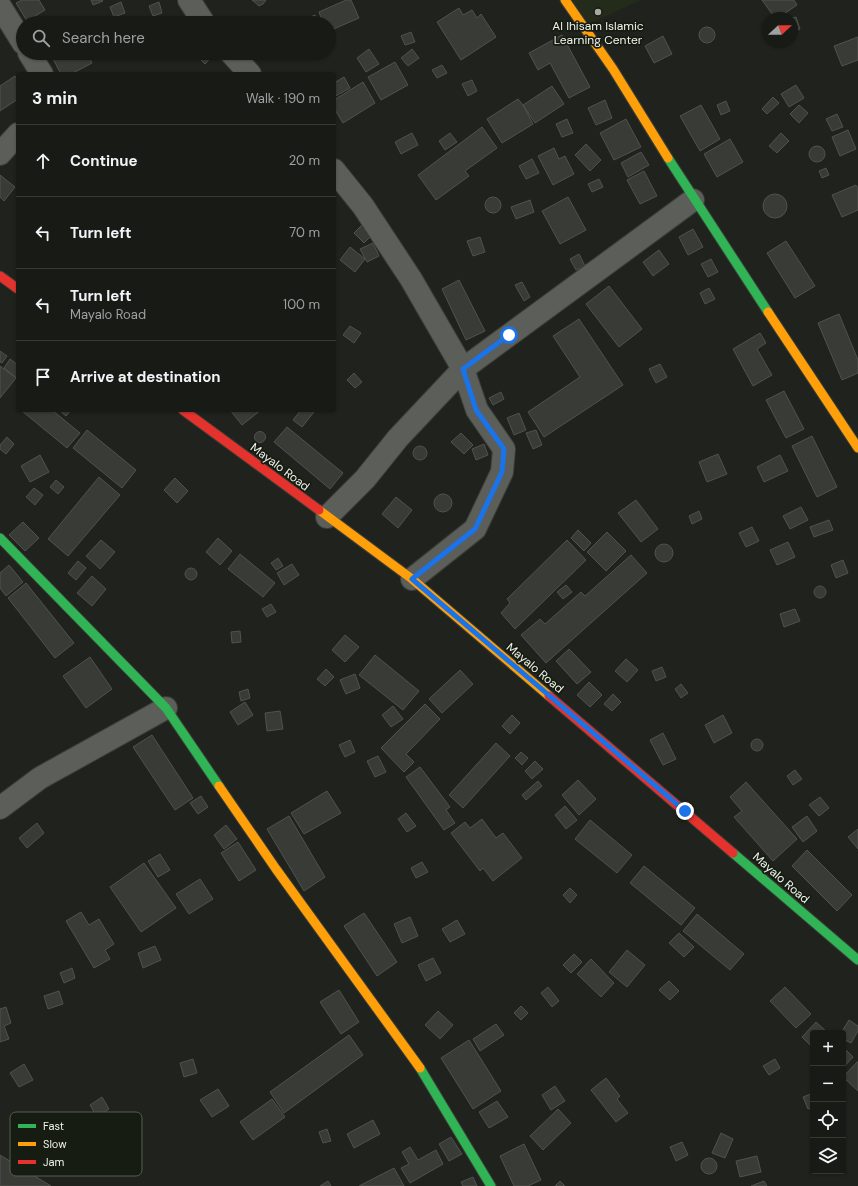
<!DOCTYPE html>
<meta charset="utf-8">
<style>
body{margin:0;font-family:"DM Sans",sans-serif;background:#252723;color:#f1f3f6}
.controls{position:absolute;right:12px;bottom:12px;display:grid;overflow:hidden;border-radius:4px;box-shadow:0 1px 3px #0004}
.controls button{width:36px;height:36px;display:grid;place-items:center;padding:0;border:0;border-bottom:1px solid #363835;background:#181a16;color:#f1f3f6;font:20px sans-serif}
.compass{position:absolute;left:762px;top:12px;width:36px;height:36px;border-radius:50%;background:#181a16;box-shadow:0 1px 3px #0004;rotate:68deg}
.stop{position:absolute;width:12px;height:12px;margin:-9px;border:3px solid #1a73e8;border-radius:50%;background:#fff}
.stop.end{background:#1a73e8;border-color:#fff;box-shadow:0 1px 4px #0008}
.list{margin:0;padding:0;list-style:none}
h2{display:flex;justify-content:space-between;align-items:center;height:52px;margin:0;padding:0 16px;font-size:17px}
h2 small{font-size:13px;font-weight:400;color:#9fa1a1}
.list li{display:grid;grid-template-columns:26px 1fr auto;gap:12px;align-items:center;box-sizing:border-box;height:72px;padding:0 16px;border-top:1px solid #363835}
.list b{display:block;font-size:15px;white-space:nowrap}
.list p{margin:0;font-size:13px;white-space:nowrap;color:#9fa1a1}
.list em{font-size:13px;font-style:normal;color:#9fa1a1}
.icon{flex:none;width:22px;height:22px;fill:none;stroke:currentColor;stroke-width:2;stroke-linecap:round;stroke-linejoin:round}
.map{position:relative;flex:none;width:858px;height:1186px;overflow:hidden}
.search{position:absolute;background:#181a16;box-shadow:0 1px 3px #0004;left:16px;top:16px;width:320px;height:44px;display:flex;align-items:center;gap:10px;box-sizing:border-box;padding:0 14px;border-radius:22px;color:#9fa1a1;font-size:15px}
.panel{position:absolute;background:#181a16;box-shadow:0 1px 3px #0004;left:16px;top:72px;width:320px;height:340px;border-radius:4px}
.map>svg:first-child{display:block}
.built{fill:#232b1b}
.building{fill:#383b36;stroke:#50534d}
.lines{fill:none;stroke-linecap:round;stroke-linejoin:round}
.street-casing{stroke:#3b3e38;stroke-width:24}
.fast-casing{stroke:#3b3e38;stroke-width:11}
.slow-casing{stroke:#3b3e38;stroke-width:11}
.jam-casing{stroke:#3b3e38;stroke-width:11}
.street{stroke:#5c5e59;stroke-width:22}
.fast{stroke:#30b455;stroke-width:9}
.slow{stroke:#ff9f0a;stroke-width:9}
.jam{stroke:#e5322d;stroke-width:9}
.route{stroke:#1a73e8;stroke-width:5}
.poi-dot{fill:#a7aaa3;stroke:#161c11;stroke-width:1.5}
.labels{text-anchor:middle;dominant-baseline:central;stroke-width:3.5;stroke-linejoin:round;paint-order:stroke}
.poi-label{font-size:12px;fill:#eff3eb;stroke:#161c11}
.street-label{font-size:12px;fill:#eff3eb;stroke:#161c11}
.key{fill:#161c11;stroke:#575c52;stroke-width:1}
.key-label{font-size:11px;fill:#eff3eb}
</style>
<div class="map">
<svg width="858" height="1186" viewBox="0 0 858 1186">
<rect width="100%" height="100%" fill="#20231d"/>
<!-- built -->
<path class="built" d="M 571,0 L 641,0 L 589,24 Z"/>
<!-- building -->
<path class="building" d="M 22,0 L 39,0 L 45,10 L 27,21 L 16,3 Z
M 91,0 L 102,0 L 103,1 L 93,5 Z
M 252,0 L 266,0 L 263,4 L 259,6 Z
M 346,0 L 351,0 L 359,18 L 329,31 L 329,23 L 323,23 L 319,12 Z
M 762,0 L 794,0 L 797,5 L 778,18 L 775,18 Z
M 121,2 L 125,13 L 114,17 L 110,7 Z
M 159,2 L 162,13 L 153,16 L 149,6 Z
M 459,8 L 463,15 L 472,10 L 477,18 L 481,14 L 496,37 L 461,60 L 437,22 Z
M 315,15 L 318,23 L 296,23 Z
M 796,17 L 800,29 L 792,32 L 792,18 Z
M699 35a8 8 0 1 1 16 0a8 8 0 1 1-16 0Z
M 411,32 L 415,42 L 405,45 L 401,36 Z
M 562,35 L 590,87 L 569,98 L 550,63 L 538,70 L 529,53 Z
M 663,36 L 672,54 L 654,63 L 645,46 Z
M 858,37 L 858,60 L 842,66 L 834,46 Z
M 369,49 L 379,64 L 366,72 L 357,58 Z
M 412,49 L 419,58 L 408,66 L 401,58 Z
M 50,53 L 87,53 L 92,63 L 71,74 L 61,74 Z
M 194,53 L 209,53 L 212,56 L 205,64 Z
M 395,62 L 408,85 L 381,100 L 368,77 Z
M 442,65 L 447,73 L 437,78 L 432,70 Z
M 15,76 L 18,80 L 18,99 L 0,111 L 0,86 Z
M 344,77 L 350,88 L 334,97 L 334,83 Z
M 472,80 L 477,91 L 468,96 L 462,84 Z
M 363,82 L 375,103 L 343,123 L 334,108 L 334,100 Z
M 796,85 L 804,98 L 789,107 L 781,94 Z
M 552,86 L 564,104 L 535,123 L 523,105 Z
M 773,97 L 779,103 L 767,114 L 762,109 Z
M 518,99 L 523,105 L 533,124 L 502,143 L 487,119 Z
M 605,100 L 612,118 L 596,125 L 588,108 Z
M 726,101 L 730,111 L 721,115 L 717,105 Z
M 701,105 L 720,139 L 700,151 L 680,116 Z
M 799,105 L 808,113 L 799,123 L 790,114 Z
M 837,114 L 843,127 L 832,131 L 826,119 Z
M 567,119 L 573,133 L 562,137 L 556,124 Z
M 626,119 L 641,147 L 614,160 L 600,133 Z
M 482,127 L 497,148 L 465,171 L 469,176 L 436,200 L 418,175 Z
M 848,130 L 856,149 L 840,156 L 832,137 Z
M 412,133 L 418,145 L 401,154 L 395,142 Z
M 450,133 L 457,142 L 445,150 L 439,141 Z
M 781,133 L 789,141 L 777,153 L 769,146 Z
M 730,139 L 743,162 L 717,177 L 704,154 Z
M 586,144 L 601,160 L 590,171 L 575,155 Z
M809 154a8 8 0 1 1 16 0a8 8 0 1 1-16 0Z
M 554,148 L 559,159 L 565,156 L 574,174 L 553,185 L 538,156 Z
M 641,152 L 649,165 L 628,177 L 621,163 Z
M 532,159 L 539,173 L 526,179 L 519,166 Z
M 826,168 L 829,175 L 822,178 L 819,171 Z
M 644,171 L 657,196 L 640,204 L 627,180 Z
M 0,175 L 15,187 L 4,201 L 0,197 Z
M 599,179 L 603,187 L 592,192 L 588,184 Z
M 856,185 L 858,189 L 858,210 L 842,217 L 832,195 Z
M763 206a12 12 0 1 1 24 0a12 12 0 1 1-24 0Z
M 568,197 L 586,230 L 560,244 L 542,211 Z
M485 205a8 8 0 1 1 16 0a8 8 0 1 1-16 0Z
M 530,200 L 534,212 L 516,219 L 511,207 Z
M 365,222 L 375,232 L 364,243 L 354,233 Z
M 693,229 L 703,247 L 688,255 L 679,237 Z
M 480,237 L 485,252 L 473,256 L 467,241 Z
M 786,241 L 815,286 L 795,298 L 767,253 Z
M 373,243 L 379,256 L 367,262 L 360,249 Z
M 350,247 L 365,259 L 355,272 L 340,260 Z
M 659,250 L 669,264 L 653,276 L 643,262 Z
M 579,254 L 585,266 L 576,270 L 570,259 Z
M 711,259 L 718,272 L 708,277 L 701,264 Z
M 459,280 L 485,331 L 466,340 L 442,289 Z
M 522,282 L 530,297 L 524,301 L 515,285 Z
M 609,286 L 642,329 L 619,347 L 586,304 Z
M 709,288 L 715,299 L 705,304 L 700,293 Z
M 839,314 L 858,360 L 858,373 L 842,380 L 818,323 Z
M 579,319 L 623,385 L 544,437 L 528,412 L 580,377 L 553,336 Z
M 350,326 L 361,333 L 354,343 L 343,335 Z
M 760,333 L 766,343 L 757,349 L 772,375 L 753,386 L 733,349 Z
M 0,351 L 7,356 L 2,363 L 0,362 Z
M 10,359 L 18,365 L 18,379 L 4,368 Z
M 660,364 L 667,377 L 656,383 L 649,369 Z
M 0,366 L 16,378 L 0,398 Z
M 354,373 L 362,382 L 355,388 L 347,380 Z
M 784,391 L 804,429 L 786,438 L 766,400 Z
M 501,392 L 504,399 L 493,405 L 489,398 Z
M 23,410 L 52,410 L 80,433 L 67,448 L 22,411 Z
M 59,410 L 71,410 L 66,416 Z
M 230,410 L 261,410 L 242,425 Z
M 301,410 L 312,410 L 314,412 L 302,427 L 293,420 Z
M 519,413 L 526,430 L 514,435 L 507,418 Z
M 287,427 L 343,473 L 330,489 L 274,442 Z
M 87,430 L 136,470 L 122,488 L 73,448 Z
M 536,430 L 542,445 L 533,449 L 526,433 Z
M254.5 437a5.5 5.5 0 1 1 11 0a5.5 5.5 0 1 1-11 0Z
M 461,433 L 473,445 L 464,454 L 451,442 Z
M 812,436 L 837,487 L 817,497 L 792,446 Z
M 7,437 L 14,444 L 6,454 L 0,449 L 0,445 Z
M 484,444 L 488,455 L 476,460 L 472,449 Z
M413 453a7 7 0 1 1 14 0a7 7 0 1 1-14 0Z
M 718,454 L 727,474 L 707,482 L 699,462 Z
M 40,455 L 49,472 L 30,482 L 21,466 Z
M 780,455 L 788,471 L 764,482 L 757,467 Z
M 99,477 L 120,495 L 68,556 L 48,539 Z
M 175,478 L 188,491 L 177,503 L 164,490 Z
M 56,480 L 64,487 L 58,494 L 50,487 Z
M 34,488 L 43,495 L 35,505 L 26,497 Z
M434 503a9 9 0 1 1 18 0a9 9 0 1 1-18 0Z
M 396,497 L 412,510 L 398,528 L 382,514 Z
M 636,500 L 658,529 L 641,542 L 618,513 Z
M 801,507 L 808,520 L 790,529 L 783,516 Z
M 699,511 L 702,519 L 692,524 L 689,516 Z
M 829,520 L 833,530 L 814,537 L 810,527 Z
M 23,522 L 39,538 L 25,551 L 9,535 Z
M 752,527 L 759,541 L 746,547 L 739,533 Z
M 578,530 L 591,543 L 584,551 L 571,538 Z
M 607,532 L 626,551 L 606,571 L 587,552 Z
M 218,538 L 232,551 L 220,565 L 206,552 Z
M 101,540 L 115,552 L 100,569 L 86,556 Z
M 567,540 L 586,560 L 515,629 L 501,613 L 510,603 L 507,599 Z
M 788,542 L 795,557 L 777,565 L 770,550 Z
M655 553a9 9 0 1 1 18 0a9 9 0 1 1-18 0Z
M 240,554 L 275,583 L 263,597 L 228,569 Z
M 631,555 L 647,573 L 546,663 L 521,635 L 540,619 L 545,624 L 581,592 L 585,596 Z
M 278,558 L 283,566 L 276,570 L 271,563 Z
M 843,560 L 848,573 L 836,578 L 831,565 Z
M 78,561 L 86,568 L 76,580 L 68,573 Z
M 292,564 L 299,575 L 284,585 L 277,573 Z
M 9,565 L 23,582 L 6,596 L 0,588 L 0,573 Z
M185 574a6 6 0 1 1 12 0a6 6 0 1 1-12 0Z
M 92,576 L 106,589 L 92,606 L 77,593 Z
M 26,583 L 74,643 L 55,658 L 8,598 Z
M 566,585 L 572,592 L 563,599 L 557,592 Z
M814 592a6 6 0 1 1 12 0a6 6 0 1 1-12 0Z
M 271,604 L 276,612 L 267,617 L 262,609 Z
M 795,609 L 800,621 L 784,627 L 780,614 Z
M 240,631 L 241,642 L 232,643 L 231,632 Z
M 345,635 L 359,647 L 345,662 L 332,650 Z
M 569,649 L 591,672 L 577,684 L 556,661 Z
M 375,655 L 419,691 L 403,710 L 359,675 Z
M 90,657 L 112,689 L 86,708 L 63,676 Z
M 626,659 L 638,670 L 627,682 L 615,671 Z
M 662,667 L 666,677 L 656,681 L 652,671 Z
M 326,669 L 334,677 L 325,686 L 317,679 Z
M 460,670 L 473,684 L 442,713 L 429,699 Z
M 355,674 L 360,688 L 346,694 L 340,680 Z
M 589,682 L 602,695 L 590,707 L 577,695 Z
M 681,684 L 688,693 L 681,698 L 675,689 Z
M 248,689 L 250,698 L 241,701 L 239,692 Z
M 613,694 L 621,702 L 612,711 L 604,704 Z
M 245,702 L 253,715 L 238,725 L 230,712 Z
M 425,704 L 440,719 L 406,754 L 414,762 L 404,772 L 381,748 Z
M 393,706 L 403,719 L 391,727 L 382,715 Z
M 280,711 L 283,729 L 267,731 L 265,713 Z
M 512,715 L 520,723 L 510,734 L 502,726 Z
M 723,715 L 732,733 L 714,743 L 705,725 Z
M 663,733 L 676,759 L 663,765 L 650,740 Z
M 152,735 L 193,798 L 175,810 L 133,747 Z
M751 745a6 6 0 1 1 12 0a6 6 0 1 1-12 0Z
M 350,740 L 355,752 L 345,757 L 339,745 Z
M 496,743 L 510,756 L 463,808 L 449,795 Z
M 521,752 L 528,758 L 522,765 L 515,758 Z
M 378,756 L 386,772 L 375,777 L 367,761 Z
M 535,761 L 543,769 L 532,779 L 525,771 Z
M 420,767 L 450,807 L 446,810 L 455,823 L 444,830 L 406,777 Z
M 795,770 L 802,779 L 793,785 L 787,776 Z
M 578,780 L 596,799 L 579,815 L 562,795 Z
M 538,781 L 542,786 L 526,800 L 522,795 Z
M 746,782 L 797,839 L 773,861 L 734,817 L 742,811 L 730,797 Z
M 327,791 L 341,813 L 304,834 L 291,813 Z
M 201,796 L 208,807 L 198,814 L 190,803 Z
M 820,797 L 829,808 L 819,816 L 809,805 Z
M 565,806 L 577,820 L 566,829 L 555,815 Z
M 406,813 L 416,826 L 407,832 L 398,819 Z
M 289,816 L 325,877 L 304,891 L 267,829 Z
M 807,816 L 817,831 L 803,842 L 792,827 Z
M 482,819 L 496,838 L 503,833 L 522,858 L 493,881 L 483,868 L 480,871 L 451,833 L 465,822 L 470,828 Z
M 590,820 L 632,855 L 617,873 L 575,839 Z
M 37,823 L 44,833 L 27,848 L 19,838 Z
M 226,825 L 237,839 L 224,849 L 214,835 Z
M 858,829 L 858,849 L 848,837 Z
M 238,842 L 256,870 L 239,881 L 221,853 Z
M 807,850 L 852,895 L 837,911 L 792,866 Z
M 160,854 L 170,870 L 158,877 L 148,861 Z
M 422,862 L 428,872 L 416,878 L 411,868 Z
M 144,863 L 176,908 L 141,932 L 110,887 Z
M 644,866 L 695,908 L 681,925 L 630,883 Z
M 200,879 L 213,899 L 189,914 L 176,894 Z
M 570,888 L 577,895 L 570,903 L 563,895 Z
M 81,912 L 89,925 L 99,919 L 114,944 L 105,950 L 110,959 L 94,968 L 66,921 Z
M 364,913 L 397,962 L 377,976 L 344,926 Z
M 697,914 L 744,954 L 730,970 L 683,931 Z
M 410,917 L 418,936 L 402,943 L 394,924 Z
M 457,920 L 465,934 L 450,942 L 442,929 Z
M 679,933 L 694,947 L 684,957 L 669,943 Z
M 155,946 L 161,960 L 143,968 L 138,953 Z
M 627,950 L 645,965 L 627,987 L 609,972 Z
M 574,954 L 582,962 L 571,973 L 563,965 Z
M 433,958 L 441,973 L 426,981 L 418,965 Z
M 591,959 L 614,983 L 601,997 L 577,974 Z
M 72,968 L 75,978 L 64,983 L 60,973 Z
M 669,981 L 679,991 L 670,1000 L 659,990 Z
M 548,987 L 559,1001 L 552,1007 L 541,993 Z
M 785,987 L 811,1014 L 796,1028 L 770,1001 Z
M 339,990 L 359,1022 L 341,1034 L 320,1002 Z
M 59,991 L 63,1004 L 48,1009 L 44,996 Z
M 521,1006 L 528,1013 L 521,1020 L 514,1013 Z
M 6,1007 L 11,1023 L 4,1026 L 9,1039 L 0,1042 L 0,1009 Z
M 438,1011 L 453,1025 L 440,1039 L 425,1025 Z
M 849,1020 L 858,1026 L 858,1031 L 851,1043 L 843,1039 L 843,1033 L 841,1033 Z
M 816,1022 L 828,1033 L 813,1033 L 813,1048 L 802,1037 Z
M 496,1024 L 504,1035 L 480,1051 L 473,1039 Z
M 349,1035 L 363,1055 L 284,1113 L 270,1092 Z
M 469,1040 L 501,1091 L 473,1109 L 441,1058 Z
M 843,1047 L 853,1057 L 843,1068 Z
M 193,1059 L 197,1073 L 184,1077 L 180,1063 Z
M 775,1059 L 780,1068 L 769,1075 L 763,1066 Z
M 857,1062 L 858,1062 L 858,1091 L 843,1077 Z
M 24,1064 L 33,1080 L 19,1087 L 10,1073 Z
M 606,1078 L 620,1096 L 617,1099 L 628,1113 L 616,1122 L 591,1090 Z
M 555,1086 L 565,1101 L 551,1110 L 542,1095 Z
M 218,1089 L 229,1106 L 212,1117 L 200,1100 Z
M 813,1093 L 813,1107 L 808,1109 L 803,1097 Z
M 102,1097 L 109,1109 L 97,1117 L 90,1105 Z
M 272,1099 L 285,1117 L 253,1140 L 240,1122 Z
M 497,1101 L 508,1117 L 489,1128 L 479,1112 Z
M 558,1109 L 571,1123 L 543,1150 L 530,1136 Z
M 373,1120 L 380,1134 L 354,1148 L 347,1134 Z
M 327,1129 L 331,1141 L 323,1143 L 319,1132 Z
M 721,1133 L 733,1139 L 725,1158 L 712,1153 Z
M 451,1137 L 462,1154 L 449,1161 L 439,1144 Z
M 682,1142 L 688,1155 L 676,1161 L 670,1147 Z
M 524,1144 L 541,1180 L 528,1186 L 514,1186 L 500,1156 Z
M 410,1147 L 418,1160 L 436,1150 L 443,1164 L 410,1183 L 401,1168 L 409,1164 L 402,1152 Z
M 0,1155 L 51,1186 L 0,1186 Z
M 757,1156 L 761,1172 L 740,1177 L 736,1161 Z
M701 1166a8 8 0 1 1 16 0a8 8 0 1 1-16 0Z
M 394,1168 L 404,1186 L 359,1186 Z
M 473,1177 L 477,1186 L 463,1186 L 461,1182 Z
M 328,1181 L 331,1186 L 320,1186 Z
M 560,1181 L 565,1186 L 555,1186 Z
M 764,1181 L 767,1186 L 751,1186 Z"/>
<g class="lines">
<!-- street casing -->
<g class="street-casing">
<path id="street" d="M 189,0 L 204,23
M 0,6 L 23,43
M 29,53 L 42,74
M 231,53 L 250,74
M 0,154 L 18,134
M 334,170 L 363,206 L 411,279 L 463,369 L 477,410 L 504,449 L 502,472 L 475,529 L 412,579
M 327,517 L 365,479 L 398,438 L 463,369 L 693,200
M 0,808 L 40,778 L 166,708"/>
</g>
<!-- fast casing -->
<g class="fast-casing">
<path id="fast" d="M 668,158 L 768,312
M 0,538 L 166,708 L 219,786
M 733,853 L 858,960
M 420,1068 L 491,1186"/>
</g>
<!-- slow casing -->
<g class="slow-casing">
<path id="slow" d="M 565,0 L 613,69 L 668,158
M 768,312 L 858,448
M 319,510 L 412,579 L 549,696
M 219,786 L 276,869 L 420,1068"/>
</g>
<!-- jam casing -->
<g class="jam-casing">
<path id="jam" d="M 0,276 L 18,289
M 183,410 L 319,510
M 549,696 L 733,853"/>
</g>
<!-- street -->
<use href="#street" class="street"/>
<!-- fast -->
<use href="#fast" class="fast"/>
<!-- slow -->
<use href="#slow" class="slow"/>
<!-- jam -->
<use href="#jam" class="jam"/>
</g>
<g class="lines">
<!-- route -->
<path class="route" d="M 509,335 L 463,369 L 476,410 L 504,449 L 502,472 L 475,529 L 412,579 L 685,811"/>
</g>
<!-- markers -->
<circle class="poi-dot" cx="598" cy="12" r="4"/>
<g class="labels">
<!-- poi labels -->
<g class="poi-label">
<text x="598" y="26">Al Ihisam Islamic<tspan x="598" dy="14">Learning Center</tspan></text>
</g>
<!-- street labels -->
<g class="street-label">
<text transform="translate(280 467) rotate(37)">Mayalo Road</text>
<text transform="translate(535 668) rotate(40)">Mayalo Road</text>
<text transform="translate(781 878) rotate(41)">Mayalo Road</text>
</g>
</g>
<!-- legend -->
<rect x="10" y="1112" width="132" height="64" rx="6" class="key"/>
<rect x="18" y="1124" width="18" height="4" fill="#30b455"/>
<rect x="18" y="1142" width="18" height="4" fill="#ff9f0a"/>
<rect x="18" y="1160" width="18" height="4" fill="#e5322d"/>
<g class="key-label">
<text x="43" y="1130">Fast</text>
<text x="43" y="1148">Slow</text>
<text x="43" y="1166">Jam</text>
</g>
</svg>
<div class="controls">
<button>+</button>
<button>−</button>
<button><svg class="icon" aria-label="locate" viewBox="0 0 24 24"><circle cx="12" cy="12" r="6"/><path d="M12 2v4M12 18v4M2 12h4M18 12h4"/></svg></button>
<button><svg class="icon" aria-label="layers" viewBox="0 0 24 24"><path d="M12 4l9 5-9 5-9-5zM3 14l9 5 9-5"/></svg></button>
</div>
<svg class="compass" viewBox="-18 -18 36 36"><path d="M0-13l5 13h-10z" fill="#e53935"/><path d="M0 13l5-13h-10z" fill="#9fa1a1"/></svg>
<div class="stop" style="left:509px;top:335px"></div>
<div class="stop end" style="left:685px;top:811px"></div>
<div class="search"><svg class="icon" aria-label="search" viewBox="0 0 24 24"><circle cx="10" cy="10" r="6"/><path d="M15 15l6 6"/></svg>Search here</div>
<section class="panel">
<h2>3 min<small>Walk · 190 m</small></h2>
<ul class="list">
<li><svg class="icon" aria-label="ahead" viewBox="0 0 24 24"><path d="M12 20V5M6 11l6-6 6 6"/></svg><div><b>Continue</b></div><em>20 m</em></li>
<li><svg class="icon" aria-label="left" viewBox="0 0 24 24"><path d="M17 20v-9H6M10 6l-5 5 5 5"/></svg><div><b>Turn left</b></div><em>70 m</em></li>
<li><svg class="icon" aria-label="left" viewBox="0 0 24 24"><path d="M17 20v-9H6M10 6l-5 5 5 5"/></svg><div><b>Turn left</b><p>Mayalo Road</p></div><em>100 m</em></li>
<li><svg class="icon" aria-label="arrive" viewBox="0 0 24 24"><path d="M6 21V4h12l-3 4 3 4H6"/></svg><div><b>Arrive at destination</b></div></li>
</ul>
</section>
</div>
